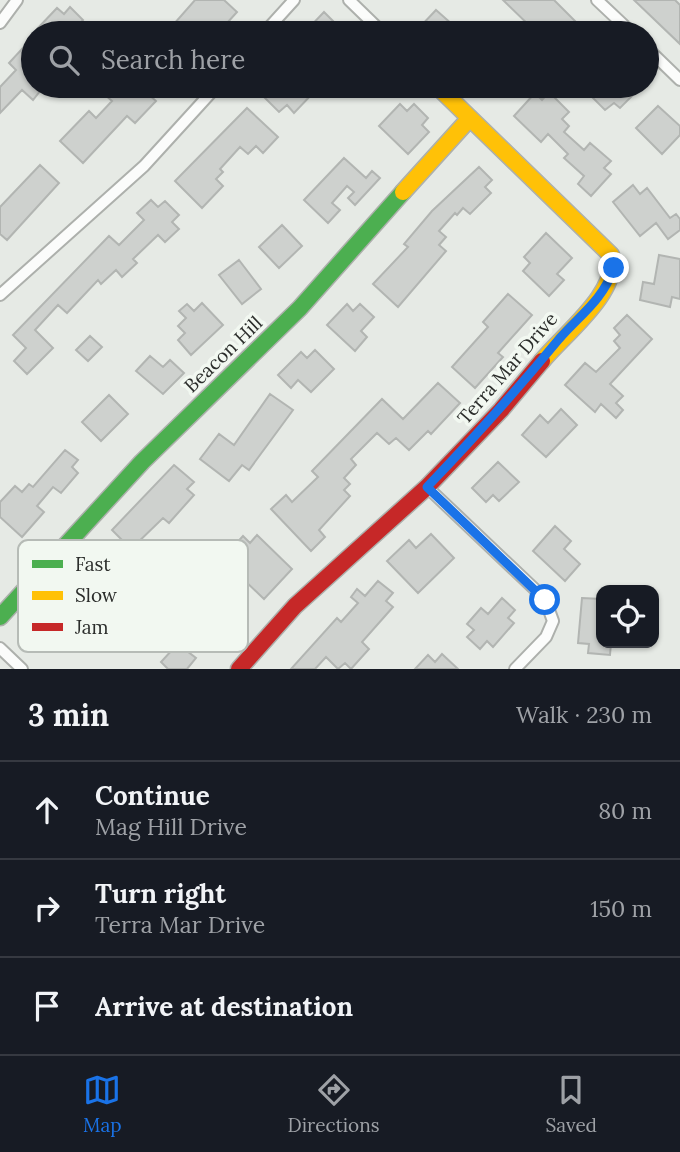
<!DOCTYPE html>
<meta charset="utf-8">
<style>
body{margin:0;font-family:Lora,serif;background:#242831;color:#f1f3f6}
.controls{position:absolute;right:21px;bottom:21px;display:grid;overflow:hidden;border-radius:14px;box-shadow:0 2px 5px #0004}
.controls button{width:63px;height:63px;display:grid;place-items:center;padding:0;border:0;border-bottom:2px solid #363941;background:#171b24;color:#f1f3f6;font:35px sans-serif}
.stop{position:absolute;width:21px;height:21px;margin:-16px;border:5px solid #1a73e8;border-radius:50%;background:#fff}
.stop.end{background:#1a73e8;border-color:#fff;box-shadow:0 2px 7px #0008}
.list{margin:0;padding:0;list-style:none}
h2{display:flex;justify-content:space-between;align-items:center;height:91px;margin:0;padding:0 28px;font-size:30px}
h2 small{font-size:23px;font-weight:400;color:#9ea1a6}
.list li{display:grid;grid-template-columns:46px 1fr auto;gap:21px;align-items:center;box-sizing:border-box;height:98px;padding:0 28px;border-top:2px solid #363941}
.list b{display:block;font-size:26px;white-space:nowrap}
.list p{margin:0;font-size:23px;white-space:nowrap;color:#9ea1a6}
.list em{font-size:23px;font-style:normal;color:#9ea1a6}
.icon{flex:none;width:38px;height:38px;fill:none;stroke:currentColor;stroke-width:2;stroke-linecap:round;stroke-linejoin:round}
.map{position:relative;flex:none;width:680px;height:669px;overflow:hidden}
.search{position:absolute;background:#171b24;box-shadow:0 2px 5px #0004;left:21px;right:21px;top:21px;height:77px;display:flex;align-items:center;gap:18px;box-sizing:border-box;padding:0 24px;border-radius:38px;color:#9ea1a6;font-size:26px}
.sheet{height:385px;background:#171b24}
nav{display:flex;justify-content:space-around;align-items:center;box-sizing:border-box;height:98px;border-top:2px solid #363941;background:#171b24;font-size:19px;color:#9ea1a6}
nav a{display:grid;justify-items:center;gap:4px}
nav .on{color:#1a73e8}
.map>svg:first-child{display:block}
.building{fill:#ced1ce;stroke:#b2b5b2;stroke-width:2}
.lines{fill:none;stroke-linecap:round;stroke-linejoin:round}
.street-casing{stroke:#adb0ac;stroke-width:14}
.fast-casing{stroke:#adb0ac;stroke-width:19}
.slow-casing{stroke:#adb0ac;stroke-width:19}
.jam-casing{stroke:#adb0ac;stroke-width:19}
.street{stroke:#fbfcfb;stroke-width:10}
.fast{stroke:#4caf50;stroke-width:16}
.slow{stroke:#ffc107;stroke-width:16}
.jam{stroke:#c62828;stroke-width:16}
.route{stroke:#1a73e8;stroke-width:9}
.labels{text-anchor:middle;dominant-baseline:central;stroke-width:7;stroke-linejoin:round;paint-order:stroke}
.street-label{font-size:19px;fill:#2b2d2b;stroke:#f2f8f1}
.key{fill:#f2f8f1;stroke:#b6bbb6;stroke-width:2}
.key-label{font-size:19px;fill:#2b2d2b}
</style>
<div class="map">
<svg width="680" height="669" viewBox="0 0 680 669">
<rect width="100%" height="100%" fill="#e6eae5"/>
<!-- building -->
<path class="building" d="M 195,0 L 224,0 L 237,12 L 218,33 L 208,29 L 205,33 L 166,33 Z
M 503,0 L 554,0 L 587,33 L 537,33 Z
M 634,0 L 675,0 L 680,5 L 680,44 Z
M 70,7 L 83,20 L 71,33 L 44,33 L 38,28 L 57,8 L 64,14 Z
M 436,10 L 462,33 L 424,33 L 419,28 Z
M 324,12 L 345,33 L 304,33 Z
M 33,37 L 33,86 L 44,86 L 33,100 L 22,90 L 0,113 L 0,87 L 16,70 L 9,63 Z
M 112,86 L 139,86 L 156,101 L 135,123 L 127,116 L 83,163 L 60,141 L 89,111 L 96,118 L 112,101 L 104,94 Z
M 276,86 L 310,86 L 315,91 L 294,113 L 287,105 L 279,112 L 264,97 Z
M 581,86 L 642,86 L 620,108 L 614,103 L 605,110 Z
M 549,92 L 569,112 L 562,119 L 569,126 L 564,132 L 584,150 L 590,143 L 611,161 L 604,168 L 611,174 L 591,196 L 578,184 L 584,176 L 564,158 L 568,154 L 548,134 L 541,142 L 514,116 L 535,93 L 542,100 Z
M 400,104 L 407,111 L 414,104 L 428,118 L 422,125 L 429,132 L 408,154 L 379,126 Z
M 658,106 L 680,126 L 680,135 L 662,154 L 636,128 Z
M 247,108 L 278,137 L 263,153 L 256,146 L 248,154 L 240,147 L 220,169 L 223,172 L 216,179 L 223,186 L 202,208 L 175,181 Z
M 344,158 L 366,178 L 372,171 L 380,178 L 355,205 L 348,198 L 354,192 L 347,186 L 332,203 L 340,210 L 328,223 L 304,200 Z
M 40,165 L 59,183 L 7,240 L 0,234 L 0,207 Z
M 479,167 L 492,180 L 485,187 L 491,193 L 470,214 L 463,208 L 457,215 L 455,213 L 439,231 L 446,237 L 439,245 L 446,251 L 398,307 L 373,284 L 408,247 L 404,244 L 432,211 Z
M 633,185 L 640,194 L 647,188 L 670,218 L 676,214 L 680,219 L 680,230 L 668,239 L 656,223 L 640,236 L 613,202 Z
M 151,200 L 158,207 L 165,201 L 179,215 L 172,222 L 179,229 L 165,242 L 158,235 L 133,259 L 137,263 L 122,277 L 116,270 L 101,284 L 98,280 L 67,313 L 58,305 L 35,330 L 53,348 L 27,374 L 14,361 L 26,348 L 13,335 L 109,236 L 119,245 L 144,220 L 137,213 Z
M 282,225 L 302,246 L 279,268 L 259,247 Z
M 546,233 L 572,258 L 557,274 L 564,280 L 549,296 L 523,271 L 530,263 L 524,257 Z
M 659,255 L 680,259 L 680,299 L 672,297 L 670,307 L 640,300 L 643,282 L 654,284 Z
M 239,260 L 261,289 L 242,304 L 219,275 Z
M 508,294 L 532,315 L 498,353 L 503,357 L 475,388 L 452,367 L 488,327 L 483,322 Z
M 202,303 L 223,325 L 191,355 L 178,340 L 185,333 L 178,326 L 186,318 L 179,311 L 187,304 L 194,311 Z
M 347,304 L 353,311 L 360,304 L 374,317 L 361,331 L 367,337 L 355,351 L 327,325 Z
M 627,315 L 652,339 L 610,384 L 623,396 L 616,403 L 623,410 L 616,418 L 601,404 L 595,412 L 565,385 L 585,363 L 596,372 L 620,348 L 614,341 L 620,335 L 614,328 Z
M 90,336 L 102,347 L 88,361 L 76,350 Z
M 315,350 L 334,369 L 311,392 L 298,380 L 291,388 L 278,375 L 301,352 L 307,358 Z
M 150,356 L 163,367 L 170,360 L 184,373 L 163,394 L 136,371 Z
M 438,383 L 460,403 L 431,434 L 428,431 L 409,450 L 396,438 L 389,444 L 377,433 L 351,459 L 356,465 L 344,478 L 350,484 L 344,490 L 350,496 L 319,530 L 325,537 L 311,551 L 271,509 L 286,495 L 292,502 L 318,477 L 312,471 L 382,399 L 403,419 Z
M 270,394 L 293,410 L 249,470 L 242,465 L 229,481 L 200,459 L 219,434 L 234,445 Z
M 109,395 L 128,414 L 101,441 L 82,422 Z
M 561,409 L 577,425 L 546,457 L 522,435 L 540,415 L 548,423 Z
M 65,450 L 78,460 L 72,467 L 78,473 L 61,493 L 53,487 L 37,506 L 44,512 L 22,537 L 0,517 L 0,502 L 15,486 L 22,492 L 29,484 L 33,487 Z
M 498,462 L 519,482 L 499,501 L 493,495 L 486,502 L 472,488 Z
M 174,465 L 194,482 L 187,489 L 194,495 L 169,523 L 163,518 L 131,549 L 112,530 Z
M 555,526 L 571,541 L 564,549 L 580,564 L 565,581 L 533,551 Z
M 431,534 L 454,558 L 418,593 L 387,561 L 409,540 L 416,548 Z
M 257,535 L 292,569 L 264,599 L 222,559 L 243,536 L 250,543 Z
M 378,581 L 393,593 L 386,601 L 393,607 L 362,642 L 369,649 L 351,669 L 345,663 L 338,669 L 326,657 L 315,669 L 291,669 L 337,618 L 341,622 L 358,603 L 351,597 L 357,589 L 365,596 Z
M 502,598 L 515,610 L 508,618 L 514,623 L 493,647 L 487,641 L 480,649 L 467,637 L 474,630 L 467,624 L 481,608 L 488,614 Z
M 582,598 L 601,599 L 601,643 L 611,643 L 610,655 L 588,653 L 589,644 L 578,643 Z
M 185,636 L 193,644 L 187,651 L 196,658 L 187,669 L 168,669 L 161,662 Z
M 442,654 L 458,669 L 415,669 L 428,655 L 435,662 Z"/>
<g class="lines">
<!-- street casing -->
<g class="street-casing">
<path id="street" d="M 349,0 L 383,33
M 597,0 L 632,33
M 0,23 L 17,0
M 264,33 L 294,0
M 647,48 L 680,80
M 0,295 L 144,166 L 217,86
M 427,487 L 545,599 L 553,621 L 546,637 L 515,669
M 0,648 L 22,669"/>
</g>
<!-- fast casing -->
<g class="fast-casing">
<path id="fast" d="M 0,617 L 142,462 L 300,308 L 403,192"/>
</g>
<!-- slow casing -->
<g class="slow-casing">
<path id="slow" d="M 437,86 L 611,255 C 620,292 565,333 542,361
M 403,192 L 470,118"/>
</g>
<!-- jam casing -->
<g class="jam-casing">
<path id="jam" d="M 239,669 L 295,606 L 427,487 L 501,410 L 542,361"/>
</g>
<!-- street -->
<use href="#street" class="street"/>
<!-- fast -->
<use href="#fast" class="fast"/>
<!-- slow -->
<use href="#slow" class="slow"/>
<!-- jam -->
<use href="#jam" class="jam"/>
</g>
<g class="lines">
<!-- route -->
<path class="route" d="M 545,600 L 427,487 C 473,439 517,390 559,339 C 581,314 602,301 614,268"/>
</g>
<g class="labels">
<!-- street labels -->
<g class="street-label">
<text transform="translate(223 354) rotate(-44)">Beacon Hill</text>
<text transform="translate(507 368) rotate(-49)">Terra Mar Drive</text>
</g>
</g>
<!-- legend -->
<rect x="18" y="540" width="230" height="112" rx="10" class="key"/>
<rect x="32" y="560" width="31" height="8" fill="#4caf50"/>
<rect x="32" y="591" width="31" height="9" fill="#ffc107"/>
<rect x="32" y="623" width="31" height="8" fill="#c62828"/>
<g class="key-label">
<text x="75" y="571">Fast</text>
<text x="75" y="602">Slow</text>
<text x="75" y="634">Jam</text>
</g>
</svg>
<div class="controls">
<button><svg class="icon" aria-label="locate" viewBox="0 0 24 24"><circle cx="12" cy="12" r="6"/><path d="M12 2v4M12 18v4M2 12h4M18 12h4"/></svg></button>
</div>
<div class="stop" style="left:545px;top:600px"></div>
<div class="stop end" style="left:614px;top:268px"></div>
<div class="search"><svg class="icon" aria-label="search" viewBox="0 0 24 24"><circle cx="10" cy="10" r="6"/><path d="M15 15l6 6"/></svg>Search here</div>
</div>
<section class="sheet">
<h2>3 min<small>Walk · 230 m</small></h2>
<ul class="list">
<li><svg class="icon" aria-label="ahead" viewBox="0 0 24 24"><path d="M12 20V5M6 11l6-6 6 6"/></svg><div><b>Continue</b><p>Mag Hill Drive</p></div><em>80 m</em></li>
<li><svg class="icon" aria-label="right" viewBox="0 0 24 24"><path d="M7 20v-9h11M14 6l5 5-5 5"/></svg><div><b>Turn right</b><p>Terra Mar Drive</p></div><em>150 m</em></li>
<li><svg class="icon" aria-label="arrive" viewBox="0 0 24 24"><path d="M6 21V4h12l-3 4 3 4H6"/></svg><div><b>Arrive at destination</b></div></li>
</ul>
</section>
<nav>
<a class="on"><svg class="icon" aria-label="map" viewBox="0 0 24 24"><path d="M3 6l6-2 6 2 6-2v14l-6 2-6-2-6 2zM9 4v14M15 6v14"/></svg>Map</a>
<a><svg class="icon" aria-label="directions" viewBox="0 0 24 24"><path d="M12 3l9 9-9 9-9-9zM9 14v-3h6M13 9l2 2-2 2"/></svg>Directions</a>
<a><svg class="icon" aria-label="saved" viewBox="0 0 24 24"><path d="M7 4h10v16l-5-4-5 4z"/></svg>Saved</a>
</nav>
